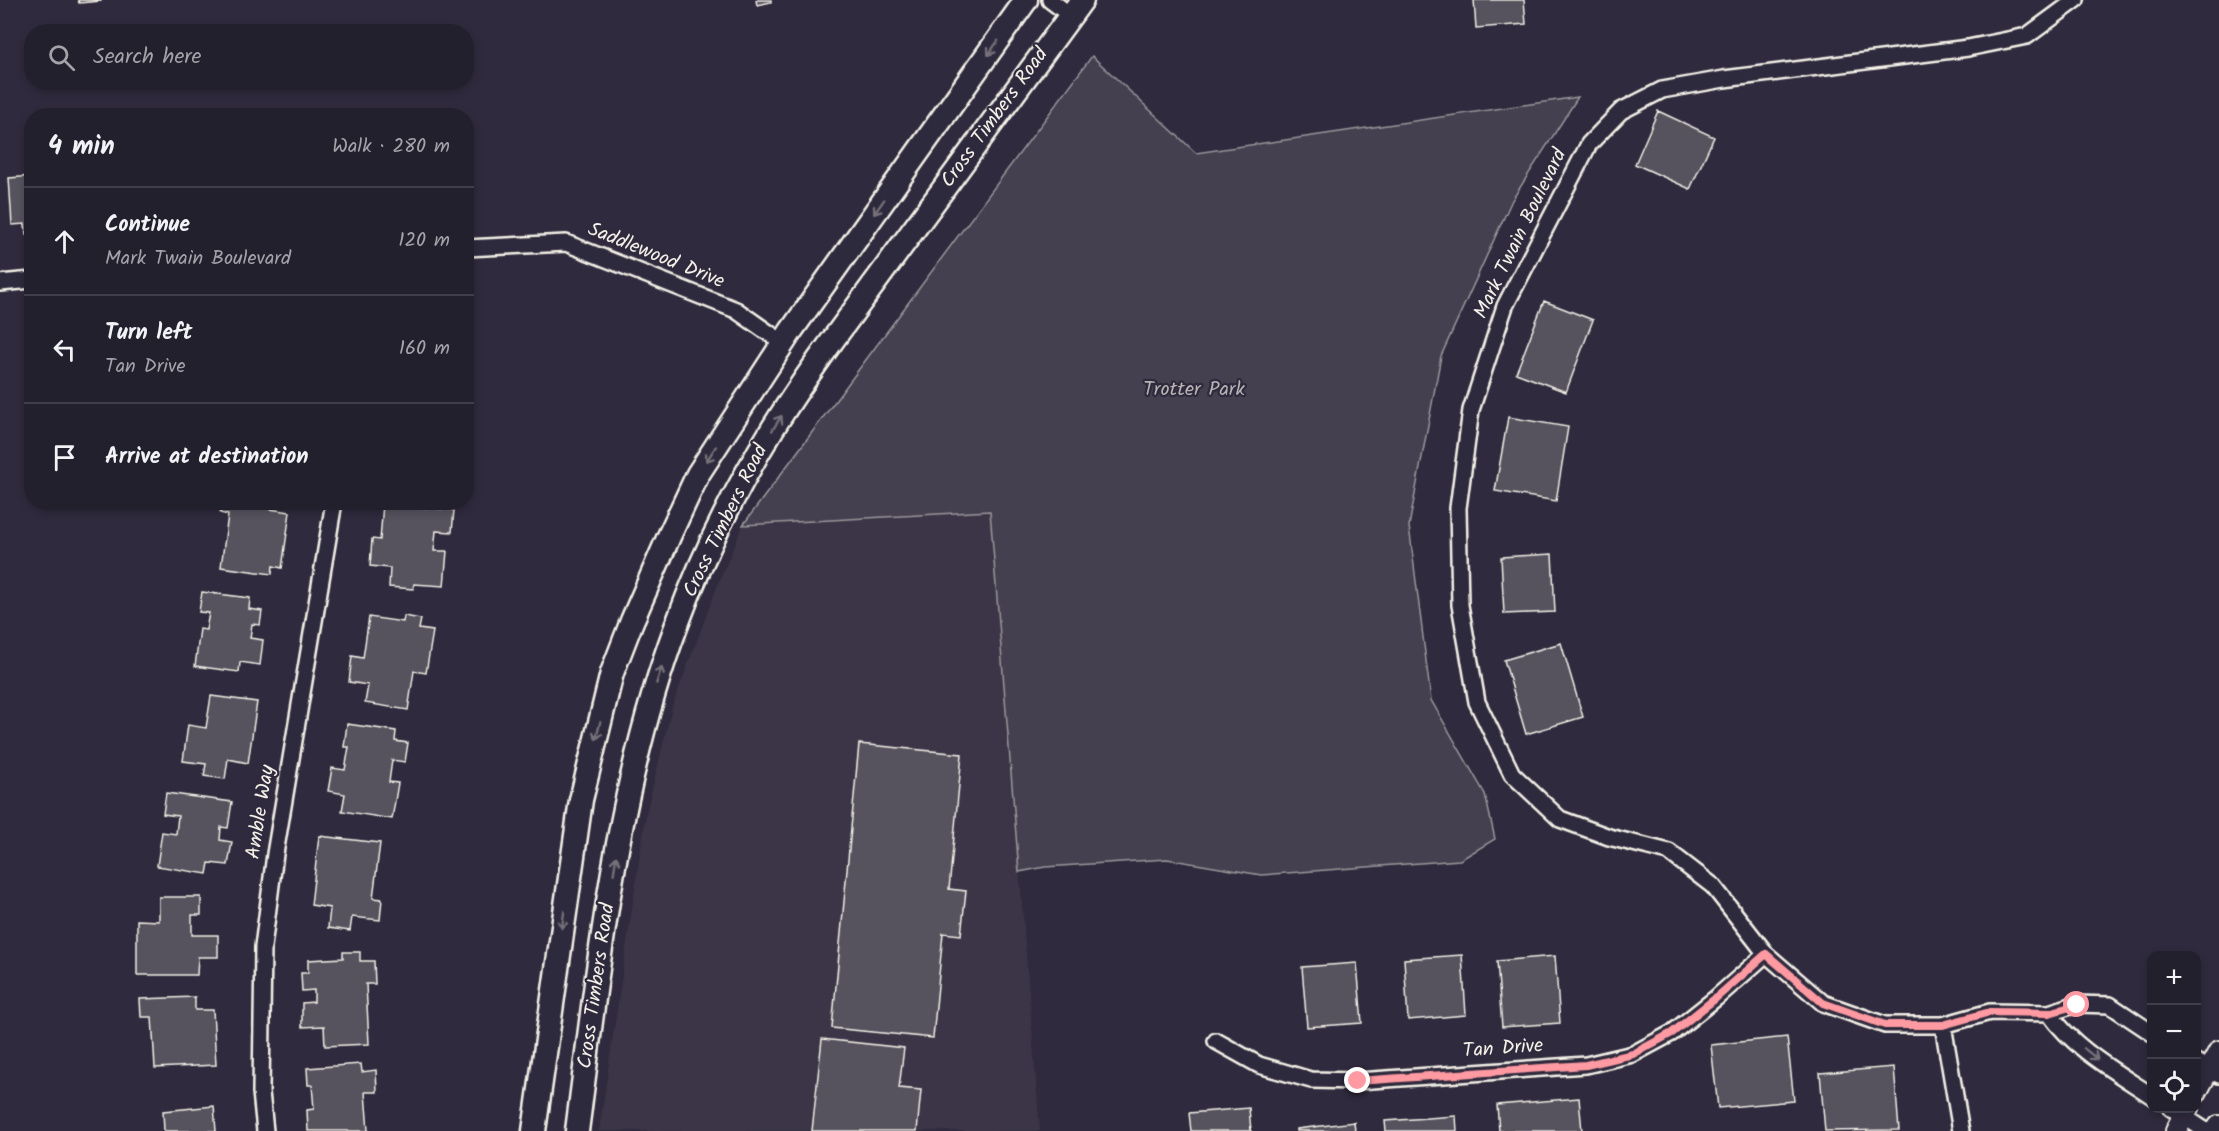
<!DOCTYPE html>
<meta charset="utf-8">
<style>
body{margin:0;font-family:Kalam,sans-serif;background:#2f2d3a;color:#f1f3f6}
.controls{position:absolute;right:18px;bottom:18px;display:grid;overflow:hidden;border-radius:12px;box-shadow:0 3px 9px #0003}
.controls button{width:54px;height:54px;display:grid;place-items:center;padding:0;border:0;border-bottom:2px solid #403e4a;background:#23202e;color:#f1f3f6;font:30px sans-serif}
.stop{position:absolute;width:18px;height:18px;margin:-14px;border:4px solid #ff9aa2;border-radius:50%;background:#fff}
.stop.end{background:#ff9aa2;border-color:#fff;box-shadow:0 2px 6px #0008}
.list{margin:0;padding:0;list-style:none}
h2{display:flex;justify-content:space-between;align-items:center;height:78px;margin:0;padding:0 24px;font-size:26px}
h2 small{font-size:20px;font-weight:400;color:#a3a3aa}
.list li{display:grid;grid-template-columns:39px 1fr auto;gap:18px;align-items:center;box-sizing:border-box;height:108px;padding:0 24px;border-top:2px solid #403e4a}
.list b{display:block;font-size:22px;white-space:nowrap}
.list p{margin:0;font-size:20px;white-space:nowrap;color:#a3a3aa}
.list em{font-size:20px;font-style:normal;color:#a3a3aa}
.icon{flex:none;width:33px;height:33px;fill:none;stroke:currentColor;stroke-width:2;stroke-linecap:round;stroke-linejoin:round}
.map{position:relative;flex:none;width:2219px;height:1131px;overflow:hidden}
.search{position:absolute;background:#23202e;box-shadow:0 3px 9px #0003;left:24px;top:24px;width:450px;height:66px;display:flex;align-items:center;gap:15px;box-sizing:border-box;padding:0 21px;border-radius:24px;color:#a3a3aa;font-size:22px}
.panel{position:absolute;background:#23202e;box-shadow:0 3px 9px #0003;left:24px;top:108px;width:450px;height:402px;border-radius:24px}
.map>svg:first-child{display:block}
.built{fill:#3b3647}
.green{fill:#454050;stroke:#9c989c;stroke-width:1.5}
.building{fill:#56525f;stroke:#f4f1e8;stroke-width:1.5}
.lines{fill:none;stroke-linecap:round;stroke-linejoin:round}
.minor-casing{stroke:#f4f1e8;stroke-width:20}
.secondary-casing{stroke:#f4f1e8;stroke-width:24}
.primary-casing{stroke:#f4f1e8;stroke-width:27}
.minor{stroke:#2f2a3d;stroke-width:15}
.secondary{stroke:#2f2a3d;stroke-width:20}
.primary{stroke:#2f2a3d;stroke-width:22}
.oneway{stroke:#747079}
.route{stroke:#ff9aa2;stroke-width:8}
.labels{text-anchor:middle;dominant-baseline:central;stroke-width:4.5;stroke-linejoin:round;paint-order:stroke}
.street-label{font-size:20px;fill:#f4f1e8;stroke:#2f2a3d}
.park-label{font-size:20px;fill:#b7b3b3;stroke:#2f2a3d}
</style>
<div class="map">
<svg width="2219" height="1131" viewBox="0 0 2219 1131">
<rect width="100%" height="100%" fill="#2f2a3d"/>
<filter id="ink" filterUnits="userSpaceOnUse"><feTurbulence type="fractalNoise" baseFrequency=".0167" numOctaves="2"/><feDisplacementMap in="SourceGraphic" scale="12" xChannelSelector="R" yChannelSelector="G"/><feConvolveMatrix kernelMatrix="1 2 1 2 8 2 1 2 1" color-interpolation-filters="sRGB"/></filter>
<g filter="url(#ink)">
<!-- built -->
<path class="built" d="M 990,502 L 1040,1131 L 599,1131 L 646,814 L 672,707 L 718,584 L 743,525 L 883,514 Z"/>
<!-- green -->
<path class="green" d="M 1092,56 L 1196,153 L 1578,97 L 1512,200 L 1441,356 L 1409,526 L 1431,700 L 1485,794 L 1495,839 L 1460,860 L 1261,875 L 1167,859 L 1045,867 L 1019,872 L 990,511 L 743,525 Z"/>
<!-- building -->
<path class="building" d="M 78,0 L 101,0 L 101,1 L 79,3 Z
M 756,0 L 771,0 L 771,2 L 757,5 Z
M 1474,0 L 1524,0 L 1526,24 L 1476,28 Z
M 1658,111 L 1714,137 L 1690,189 L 1635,164 Z
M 32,176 L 32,235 L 26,235 L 25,224 L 12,225 L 9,178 Z
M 1544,301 L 1593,320 L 1566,392 L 1516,373 Z
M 1508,417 L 1568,427 L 1556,501 L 1495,491 Z
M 222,502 L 270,502 L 269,509 L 290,512 L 282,568 L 273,566 L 272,574 L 221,567 L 228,515 L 220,513 Z
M 383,504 L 454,510 L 452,532 L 436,531 L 434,551 L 447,551 L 444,586 L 414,584 L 413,589 L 389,587 L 390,568 L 370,566 L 372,539 L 380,540 Z
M 1552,554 L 1555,612 L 1504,614 L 1501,557 Z
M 202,592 L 250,598 L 249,609 L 262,611 L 260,625 L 252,624 L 250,638 L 263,640 L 260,665 L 240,662 L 239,672 L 195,666 L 200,629 L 206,630 L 209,613 L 199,612 Z
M 404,616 L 421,619 L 419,629 L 433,631 L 426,673 L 414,671 L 408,710 L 365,703 L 368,685 L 349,682 L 352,656 L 363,658 L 369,617 L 403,622 Z
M 1561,643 L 1583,717 L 1526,734 L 1504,660 Z
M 211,696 L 257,702 L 248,763 L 228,759 L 225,779 L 204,776 L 206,764 L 183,761 L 188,725 L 206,728 Z
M 347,724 L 396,731 L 395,741 L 408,743 L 405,762 L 392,760 L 389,782 L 398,783 L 392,819 L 342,811 L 345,794 L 328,791 L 332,768 L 345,770 L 349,747 L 344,747 Z
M 859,744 L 962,754 L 949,889 L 966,891 L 961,935 L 943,933 L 933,1038 L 832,1028 Z
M 166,793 L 232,802 L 228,828 L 221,827 L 220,840 L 232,842 L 228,865 L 209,863 L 207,874 L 157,866 L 162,832 L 176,834 L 178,816 L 163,814 Z
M 319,836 L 380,843 L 373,898 L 382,899 L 380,920 L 352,917 L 350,931 L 328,928 L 330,908 L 311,905 Z
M 159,897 L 201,897 L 201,915 L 192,915 L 192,935 L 218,935 L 218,957 L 198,957 L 197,975 L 137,975 L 137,920 L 159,921 Z
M 343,952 L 360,952 L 360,961 L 374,961 L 375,984 L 366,984 L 369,1044 L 325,1046 L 324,1026 L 302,1027 L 302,1003 L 314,1002 L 314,990 L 302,991 L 301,973 L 308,973 L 308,960 L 343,958 Z
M 1462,955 L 1466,1015 L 1408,1020 L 1404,959 Z
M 1555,956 L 1560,1023 L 1502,1027 L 1497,961 Z
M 1357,963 L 1362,1023 L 1307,1027 L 1302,967 Z
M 195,997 L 195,1010 L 213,1010 L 216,1065 L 155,1068 L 152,1017 L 141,1017 L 140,999 Z
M 1787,1037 L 1794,1101 L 1718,1108 L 1711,1045 Z
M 822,1039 L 904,1048 L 899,1088 L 921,1090 L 917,1131 L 812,1131 Z
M 361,1064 L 362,1072 L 376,1070 L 377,1092 L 365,1092 L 368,1131 L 308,1131 L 307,1110 L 314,1109 L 312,1085 L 308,1085 L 307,1068 Z
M 1894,1067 L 1899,1130 L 1825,1131 L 1820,1073 Z
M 1579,1098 L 1582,1131 L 1499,1131 L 1497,1105 Z
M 214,1106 L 216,1131 L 164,1131 L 163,1111 Z
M 1249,1108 L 1251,1131 L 1191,1131 L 1189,1113 Z
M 1456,1116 L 1457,1131 L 1386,1131 L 1385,1121 Z
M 1354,1122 L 1355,1131 L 1297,1131 L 1297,1129 Z"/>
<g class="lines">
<!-- minor casing -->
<g class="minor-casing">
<path id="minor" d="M 1050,0 L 1070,15
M 2076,0 L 2027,36 L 1968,48 L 1724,79 L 1662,90 L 1621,111 L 1589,144 L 1505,306 L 1471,410 L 1458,508 L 1460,605 L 1477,702 L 1512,774 L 1560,819 L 1609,837 L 1669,852 L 1713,886 L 1766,954 L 1823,1003 L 1885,1025 L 1943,1025 L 1990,1012 L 2049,1013 L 2077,1004 L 2110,1005 L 2152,1033
M 466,248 L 566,243 L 736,310 L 783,343
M 0,283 L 32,280
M 2049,1013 C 2074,1049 2116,1072 2152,1096
M 1943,1025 L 1961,1131
M 1216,1041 L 1259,1065 L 1311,1080 L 1358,1081 L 1586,1065 L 1633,1054 L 1672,1033 L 1716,998 L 1766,954
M 2196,1062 L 2219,1075
M 2171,1108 L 2206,1131
M 265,1131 L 261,1092 L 263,947 L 275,854 L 334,502"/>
</g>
<!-- secondary casing -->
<g class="secondary-casing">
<path id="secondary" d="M 2196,1093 L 2219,1051
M 2176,1131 L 2188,1108
M 2216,1131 L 2219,1126"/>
</g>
<!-- primary casing -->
<g class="primary-casing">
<path id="primary" d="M 534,1131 L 581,800 L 612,673 L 632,621 L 670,534 L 698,474 L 791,331 L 1026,0
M 577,1131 C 599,962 616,788 676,627 C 701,558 735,490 773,428 C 811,367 856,309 898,251 C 959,168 1020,84 1082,0"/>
</g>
<!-- minor -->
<use href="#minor" class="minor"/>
<!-- secondary -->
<use href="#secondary" class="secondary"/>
<!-- primary -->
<use href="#primary" class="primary"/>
</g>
<!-- one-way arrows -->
<defs><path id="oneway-shaft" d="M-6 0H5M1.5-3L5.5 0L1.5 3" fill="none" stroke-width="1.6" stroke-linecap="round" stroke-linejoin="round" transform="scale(1.5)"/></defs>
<g class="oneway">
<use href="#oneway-shaft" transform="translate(993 48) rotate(125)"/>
<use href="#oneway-shaft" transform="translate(879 207) rotate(125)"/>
<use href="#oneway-shaft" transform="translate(777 423) rotate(-57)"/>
<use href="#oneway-shaft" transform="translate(711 454) rotate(123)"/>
<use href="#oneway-shaft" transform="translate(659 675) rotate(-73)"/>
<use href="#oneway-shaft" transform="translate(598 731) rotate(104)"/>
<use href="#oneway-shaft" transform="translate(615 865) rotate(-81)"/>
<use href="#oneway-shaft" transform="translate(563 920) rotate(98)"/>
<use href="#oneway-shaft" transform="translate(2091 1054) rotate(39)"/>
</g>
</g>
<g class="lines" filter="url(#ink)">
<!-- route -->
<path class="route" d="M 1358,1081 L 1586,1065 L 1633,1054 L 1672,1033 L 1716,998 L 1766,954 L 1823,1003 L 1885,1025 L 1943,1025 L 1990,1012 L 2049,1013 L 2077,1005"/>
</g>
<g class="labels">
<!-- street labels -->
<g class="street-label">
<text transform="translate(995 118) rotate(-54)">Cross Timbers Road</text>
<text transform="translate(1521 234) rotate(-64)">Mark Twain Boulevard</text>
<text transform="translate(656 256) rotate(22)">Saddlewood Drive</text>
<text transform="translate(726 521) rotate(-64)">Cross Timbers Road</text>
<text transform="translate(261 812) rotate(-81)">Amble Way</text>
<text transform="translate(597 986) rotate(-82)">Cross Timbers Road</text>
<text transform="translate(1503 1049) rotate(-4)">Tan Drive</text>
</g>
<!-- park labels -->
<g class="park-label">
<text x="1194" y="390">Trotter Park</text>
</g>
</g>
</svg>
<div class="controls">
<button>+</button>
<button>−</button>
<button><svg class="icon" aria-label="locate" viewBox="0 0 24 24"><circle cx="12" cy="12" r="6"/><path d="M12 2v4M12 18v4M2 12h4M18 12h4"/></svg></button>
</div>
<div class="stop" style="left:2077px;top:1005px"></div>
<div class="stop end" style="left:1358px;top:1081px"></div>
<div class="search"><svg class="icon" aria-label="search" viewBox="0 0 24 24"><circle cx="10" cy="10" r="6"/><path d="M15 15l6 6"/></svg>Search here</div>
<section class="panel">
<h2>4 min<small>Walk · 280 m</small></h2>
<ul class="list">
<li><svg class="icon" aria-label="ahead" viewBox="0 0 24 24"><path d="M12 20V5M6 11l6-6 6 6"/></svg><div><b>Continue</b><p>Mark Twain Boulevard</p></div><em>120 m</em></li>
<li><svg class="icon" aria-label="left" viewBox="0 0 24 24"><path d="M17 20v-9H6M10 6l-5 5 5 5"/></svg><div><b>Turn left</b><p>Tan Drive</p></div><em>160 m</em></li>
<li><svg class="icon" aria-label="arrive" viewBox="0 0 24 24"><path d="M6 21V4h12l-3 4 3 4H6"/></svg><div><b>Arrive at destination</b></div></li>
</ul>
</section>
</div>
